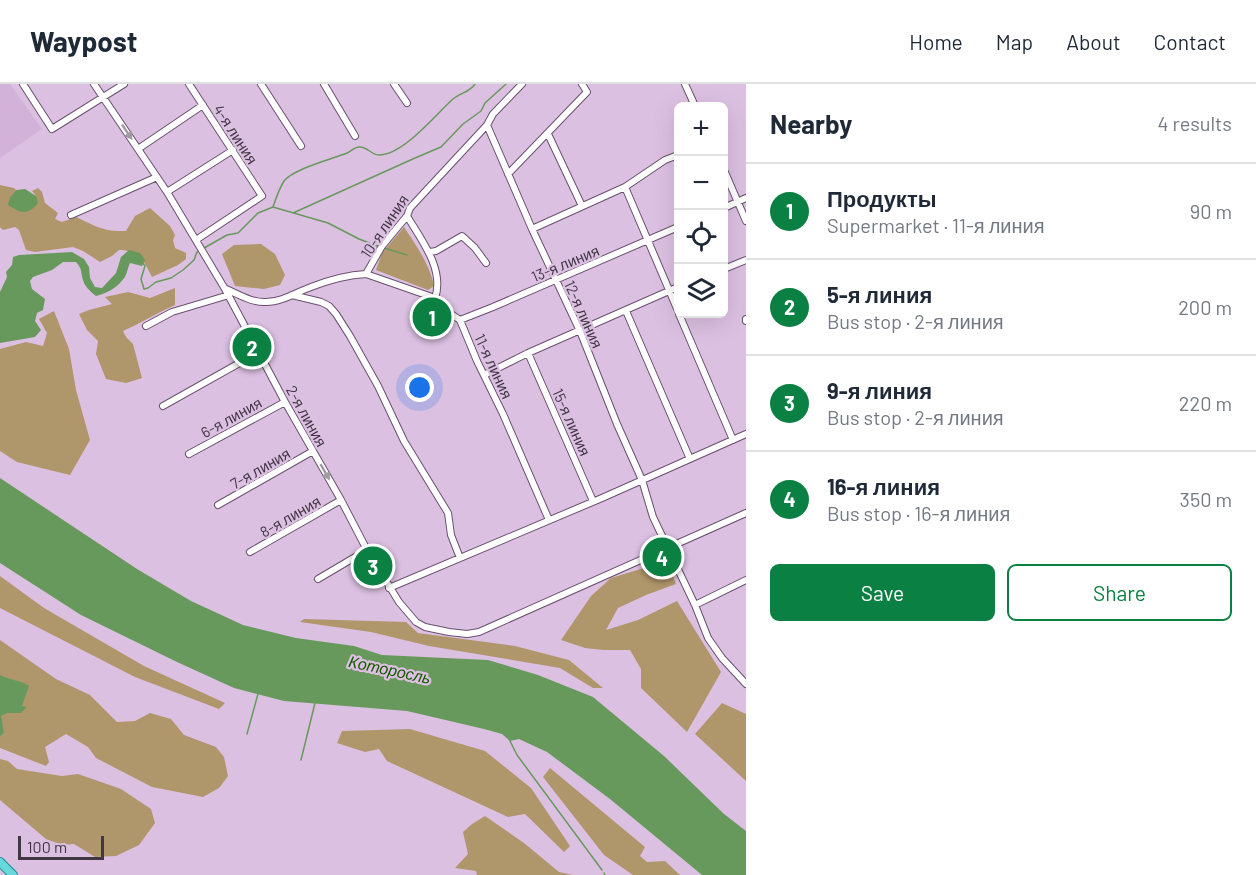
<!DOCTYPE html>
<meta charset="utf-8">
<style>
body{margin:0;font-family:Barlow,sans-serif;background:#f2f2f3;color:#1f2937}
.controls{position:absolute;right:18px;top:18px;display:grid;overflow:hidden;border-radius:9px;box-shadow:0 6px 24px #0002}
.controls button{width:54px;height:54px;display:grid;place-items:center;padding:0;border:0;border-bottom:2px solid #e0e1e3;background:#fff;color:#1f2937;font:30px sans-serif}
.scale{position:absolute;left:18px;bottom:15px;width:86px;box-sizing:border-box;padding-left:6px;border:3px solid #413644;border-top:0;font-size:16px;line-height:21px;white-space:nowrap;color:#413644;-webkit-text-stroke:4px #dcc0e2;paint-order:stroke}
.you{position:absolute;left:420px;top:304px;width:21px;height:21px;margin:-15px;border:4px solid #fff;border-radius:50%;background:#1a73e8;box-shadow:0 0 0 9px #1a73e833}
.badge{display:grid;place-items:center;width:39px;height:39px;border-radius:50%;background:#0b8043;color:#fff;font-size:20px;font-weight:700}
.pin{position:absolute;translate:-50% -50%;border:3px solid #fff;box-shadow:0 2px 6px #0006}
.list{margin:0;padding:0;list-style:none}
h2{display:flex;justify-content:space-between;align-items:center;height:78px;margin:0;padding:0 24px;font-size:26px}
h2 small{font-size:20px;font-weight:400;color:#747a83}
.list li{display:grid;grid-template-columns:39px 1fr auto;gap:18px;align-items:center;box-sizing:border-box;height:96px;padding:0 24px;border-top:2px solid #e0e1e3}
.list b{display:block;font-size:22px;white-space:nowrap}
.list p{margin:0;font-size:20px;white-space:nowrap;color:#747a83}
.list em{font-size:20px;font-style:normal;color:#747a83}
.actions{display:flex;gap:12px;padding:18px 24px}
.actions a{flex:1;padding:14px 0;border:2px solid #0b8043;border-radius:9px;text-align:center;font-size:21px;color:#0b8043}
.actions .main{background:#0b8043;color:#fff}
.icon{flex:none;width:33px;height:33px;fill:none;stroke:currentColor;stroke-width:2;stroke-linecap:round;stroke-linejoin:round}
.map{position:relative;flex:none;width:746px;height:791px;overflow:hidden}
header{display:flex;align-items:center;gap:36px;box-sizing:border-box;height:84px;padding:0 30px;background:#fff;border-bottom:2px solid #e0e1e3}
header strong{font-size:28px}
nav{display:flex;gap:33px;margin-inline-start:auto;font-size:21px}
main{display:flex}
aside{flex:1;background:#fff}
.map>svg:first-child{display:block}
.built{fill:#d3b2da}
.green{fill:#b0966b}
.water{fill:#67995c}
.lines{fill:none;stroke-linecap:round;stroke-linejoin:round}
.stream{stroke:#67995c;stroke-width:1.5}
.minor-casing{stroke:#69516e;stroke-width:8}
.major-casing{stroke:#1a8e99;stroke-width:10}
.minor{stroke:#fff;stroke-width:6}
.major{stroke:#69d8dd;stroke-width:8}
.oneway{fill:#a09aa2}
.labels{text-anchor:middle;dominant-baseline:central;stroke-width:4.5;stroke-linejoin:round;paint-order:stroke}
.street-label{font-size:15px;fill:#413644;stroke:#dcc0e2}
.water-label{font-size:16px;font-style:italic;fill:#165b01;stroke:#dcc0e2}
</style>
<header>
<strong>Waypost</strong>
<nav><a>Home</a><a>Map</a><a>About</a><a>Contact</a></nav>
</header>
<main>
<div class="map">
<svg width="746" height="791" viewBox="0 0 746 791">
<rect width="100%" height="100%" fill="#dcc0e2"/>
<!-- built -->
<path class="built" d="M 0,0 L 10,0 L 42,45 L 0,74 Z"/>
<!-- green -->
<path class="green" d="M 0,101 L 14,104 L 16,106 L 10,113 L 36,112 L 32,107 L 38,104 L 42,108 L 45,119 L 58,129 L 55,135 L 62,138 L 76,133 C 96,142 103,148 126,147 L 135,132 L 150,124 L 170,142 L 175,151 L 173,156 L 175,164 L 186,169 L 186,175 L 178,181 L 152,193 C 144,177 139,166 119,166 L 112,172 L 100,178 L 83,167 L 73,163 L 35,168 L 26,166 L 19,146 L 15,143 L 3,146 L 0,143 Z
M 404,143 C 416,161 430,181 434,202 L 428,206 L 376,186 L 382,169 Z
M 261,160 L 275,170 L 285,191 L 280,201 L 264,205 L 235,202 L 222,170 L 234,161 Z
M 175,204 L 175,221 C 157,229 141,239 123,247 L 126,253 L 133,260 L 142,294 L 126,299 L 106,295 L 96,270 L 98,257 L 87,246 L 79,230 L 89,226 L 112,220 L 105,213 L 128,208 L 150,214 Z
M 54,227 L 69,265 L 76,306 L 90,356 L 70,391 L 17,378 L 0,367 L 0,265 L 26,258 L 43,262 L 47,249 L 39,235 Z
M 644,484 L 670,485 L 676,500 L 646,511 L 618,524 L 606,546 L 638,536 L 677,517 L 721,588 L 687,648 L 641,604 L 641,585 L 630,566 L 603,566 L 585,564 L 561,556 L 591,512 L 611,494 Z
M 0,492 L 44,524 L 144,582 L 225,619 L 219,625 L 135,593 L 0,524 Z
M 304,535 L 406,538 L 418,549 L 515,562 L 569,576 L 603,604 L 593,604 L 560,584 L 429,562 L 371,548 L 300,538 Z
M 0,556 L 56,595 L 90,611 L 117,638 L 135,637 L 150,629 L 171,635 L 184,651 L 216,663 L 224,673 L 228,692 L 219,704 L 203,713 L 152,703 L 96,674 L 88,663 L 66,650 L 45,663 L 49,678 L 46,682 L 0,664 Z
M 722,619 L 746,630 L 746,697 L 695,650 Z
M 410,645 L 485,667 L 531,704 L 570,762 L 564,768 L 525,730 L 508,733 L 387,677 L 379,665 L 365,668 L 337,659 L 342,647 Z
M 0,675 L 8,677 L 17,685 L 62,692 L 78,690 L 121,705 L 151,725 L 155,739 L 139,761 L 116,772 L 95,773 L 74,760 L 62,761 L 46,755 L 0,716 Z
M 550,684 L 645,763 L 640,772 L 647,778 L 665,777 L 680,791 L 633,791 L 604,771 L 543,693 Z
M 485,732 L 524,759 L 559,788 L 573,791 L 477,791 L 476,787 L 455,784 L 468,770 L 463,748 L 472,740 Z"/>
<!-- water -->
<path class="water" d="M 25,105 L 36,112 L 38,119 C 28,132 20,129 8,121 L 10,113 L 16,106 Z
M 129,166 L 140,169 L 145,176 L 142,182 L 130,179 C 128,183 127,189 125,193 C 117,204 108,209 96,212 C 90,207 85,203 83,196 C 80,187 83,186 76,178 L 63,178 L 52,186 L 33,193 L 30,197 L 32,205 L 45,215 L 43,226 L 37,229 L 35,237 L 41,246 L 35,253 L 0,259 L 0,208 L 7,193 L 6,188 L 12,181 L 13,173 L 19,171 L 72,168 L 84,175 L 89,183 L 90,194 L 95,203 L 102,204 L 116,189 L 121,173 Z
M 0,394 L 137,485 L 191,517 L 243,541 L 296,554 L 354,562 L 382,571 L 488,576 L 538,591 L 593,613 L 664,672 L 724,730 L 746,747 L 746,791 L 702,791 L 610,715 L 547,668 L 519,655 L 510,657 L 502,650 L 484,645 L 407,627 L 284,617 L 234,604 L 177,578 L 81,531 L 0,479 Z
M 0,591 C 9,596 21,596 29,602 L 22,622 L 27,623 L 21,629 L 7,629 L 1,632 L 4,649 L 0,652 Z"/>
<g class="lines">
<!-- stream -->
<path class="stream" d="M 273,123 L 328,139 L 359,155 L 380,163
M 293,129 L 415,74 L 441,63 L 463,40 L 481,27 L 485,19 L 506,0
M 204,164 L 227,151 L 238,149 L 258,129 L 273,123 C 276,114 279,105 284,97 C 293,85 332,75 347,69 C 351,67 355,63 359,63 C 367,62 372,72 380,71 C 404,70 435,31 453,15 C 460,9 470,8 475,0
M 384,164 L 407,171
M 142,178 L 145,182 L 141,195 L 144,205 L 148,204 L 156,198 L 171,194 L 183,186 L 194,176 L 197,168 L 200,166
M 247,650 L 258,610
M 510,657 L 517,671 L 602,786
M 301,676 L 315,619
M 604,789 L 605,791"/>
<!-- minor casing -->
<g class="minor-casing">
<path id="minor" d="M 23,0 L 52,45 L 124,0
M 94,0 L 167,108 L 225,205 L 285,318 L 341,416 L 367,466 L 399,518 L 416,538 L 425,543 L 449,548 L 467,550 L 479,548 L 746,429
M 189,0 L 262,112 L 196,156
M 261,0 L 301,62
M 324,0 L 355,52
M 394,0 L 407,19
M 685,0 L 695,22
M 487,41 L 532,145 L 580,247 L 617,340 L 642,396 L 653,433 L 695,521 L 708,554 L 722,574 L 746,600
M 548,50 L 582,122
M 138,65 L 203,21
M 724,86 L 746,137
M 508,90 L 587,8 L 582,0
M 625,103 L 678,227
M 167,108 L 233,66
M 724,124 L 746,114
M 71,131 L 157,93
M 407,132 C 421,155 445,186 435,214
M 532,145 L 625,103 L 665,76 L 678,71
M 430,168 L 436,167 L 462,152 L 475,164 L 486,179
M 724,185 L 746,176
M 366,190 L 435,214 L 441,218 L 451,230 L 460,236 L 477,277 L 503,330 L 549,436
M 226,205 C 238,210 252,219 266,218 C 282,218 297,208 311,203 C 329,196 347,191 366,190 L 382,162 L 407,132 L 410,124 L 487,41 L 493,30 L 522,0
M 292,211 L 321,218 L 329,222 L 336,230 L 350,252 L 378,302 L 404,357 L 448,429 L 451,451 L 460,474
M 626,227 L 690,375
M 679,230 L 733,356
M 746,235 L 746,237
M 460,236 L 493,223 L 678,143
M 146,242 L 172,228 L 229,211
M 528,269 L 593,417
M 484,291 L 528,269 L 678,203
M 163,322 L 259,268
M 189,370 L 285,318
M 218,421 L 313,367
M 250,468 L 341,416
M 318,495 L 367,466
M 389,504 L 602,414 L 746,350
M 695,521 L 746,496"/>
</g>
<!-- major casing -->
<g class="major-casing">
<path id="major" d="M 0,778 L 13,791"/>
</g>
<!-- minor -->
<use href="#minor" class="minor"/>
<!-- major -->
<use href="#major" class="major"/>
</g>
<!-- one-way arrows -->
<defs><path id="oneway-solid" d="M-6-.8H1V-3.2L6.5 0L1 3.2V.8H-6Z" transform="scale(1.5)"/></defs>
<g class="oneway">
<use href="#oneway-solid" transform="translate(127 48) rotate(56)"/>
<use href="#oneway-solid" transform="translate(325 388) rotate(60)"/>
</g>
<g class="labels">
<!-- street labels -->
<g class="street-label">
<text transform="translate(236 50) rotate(57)">4-я линия</text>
<text transform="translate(384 142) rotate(-56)">10-я линия</text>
<text transform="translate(565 179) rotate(-23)">13-я линия</text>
<text transform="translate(584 230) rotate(66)">12-я линия</text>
<text transform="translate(494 282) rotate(65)">11-я линия</text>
<text transform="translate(307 332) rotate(61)">2-я линия</text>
<text transform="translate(231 333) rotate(-29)">6-я линия</text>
<text transform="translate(572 338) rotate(66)">15-я линия</text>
<text transform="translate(260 384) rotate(-30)">7-я линия</text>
<text transform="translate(290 432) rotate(-30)">8-я линия</text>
</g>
<!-- water labels -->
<g class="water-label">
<text transform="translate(390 585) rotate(12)">Которосль</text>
</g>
</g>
</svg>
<div class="controls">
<button>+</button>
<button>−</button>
<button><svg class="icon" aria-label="locate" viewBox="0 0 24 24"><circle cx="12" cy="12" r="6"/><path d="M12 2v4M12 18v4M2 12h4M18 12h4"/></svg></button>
<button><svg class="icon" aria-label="layers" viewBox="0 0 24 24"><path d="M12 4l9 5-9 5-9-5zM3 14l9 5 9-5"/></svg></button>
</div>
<div class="scale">100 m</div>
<div class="you"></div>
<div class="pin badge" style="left:432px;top:233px">1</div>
<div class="pin badge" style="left:252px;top:263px">2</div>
<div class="pin badge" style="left:373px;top:482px">3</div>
<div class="pin badge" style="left:662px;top:473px">4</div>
</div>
<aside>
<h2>Nearby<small>4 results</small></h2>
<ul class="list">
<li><span class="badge">1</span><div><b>Продукты</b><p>Supermarket · 11-я линия</p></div><em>90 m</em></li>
<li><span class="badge">2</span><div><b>5-я линия</b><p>Bus stop · 2-я линия</p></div><em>200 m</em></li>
<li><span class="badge">3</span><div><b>9-я линия</b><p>Bus stop · 2-я линия</p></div><em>220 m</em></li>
<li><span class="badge">4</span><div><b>16-я линия</b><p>Bus stop · 16-я линия</p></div><em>350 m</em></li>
</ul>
<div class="actions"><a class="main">Save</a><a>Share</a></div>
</aside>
</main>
